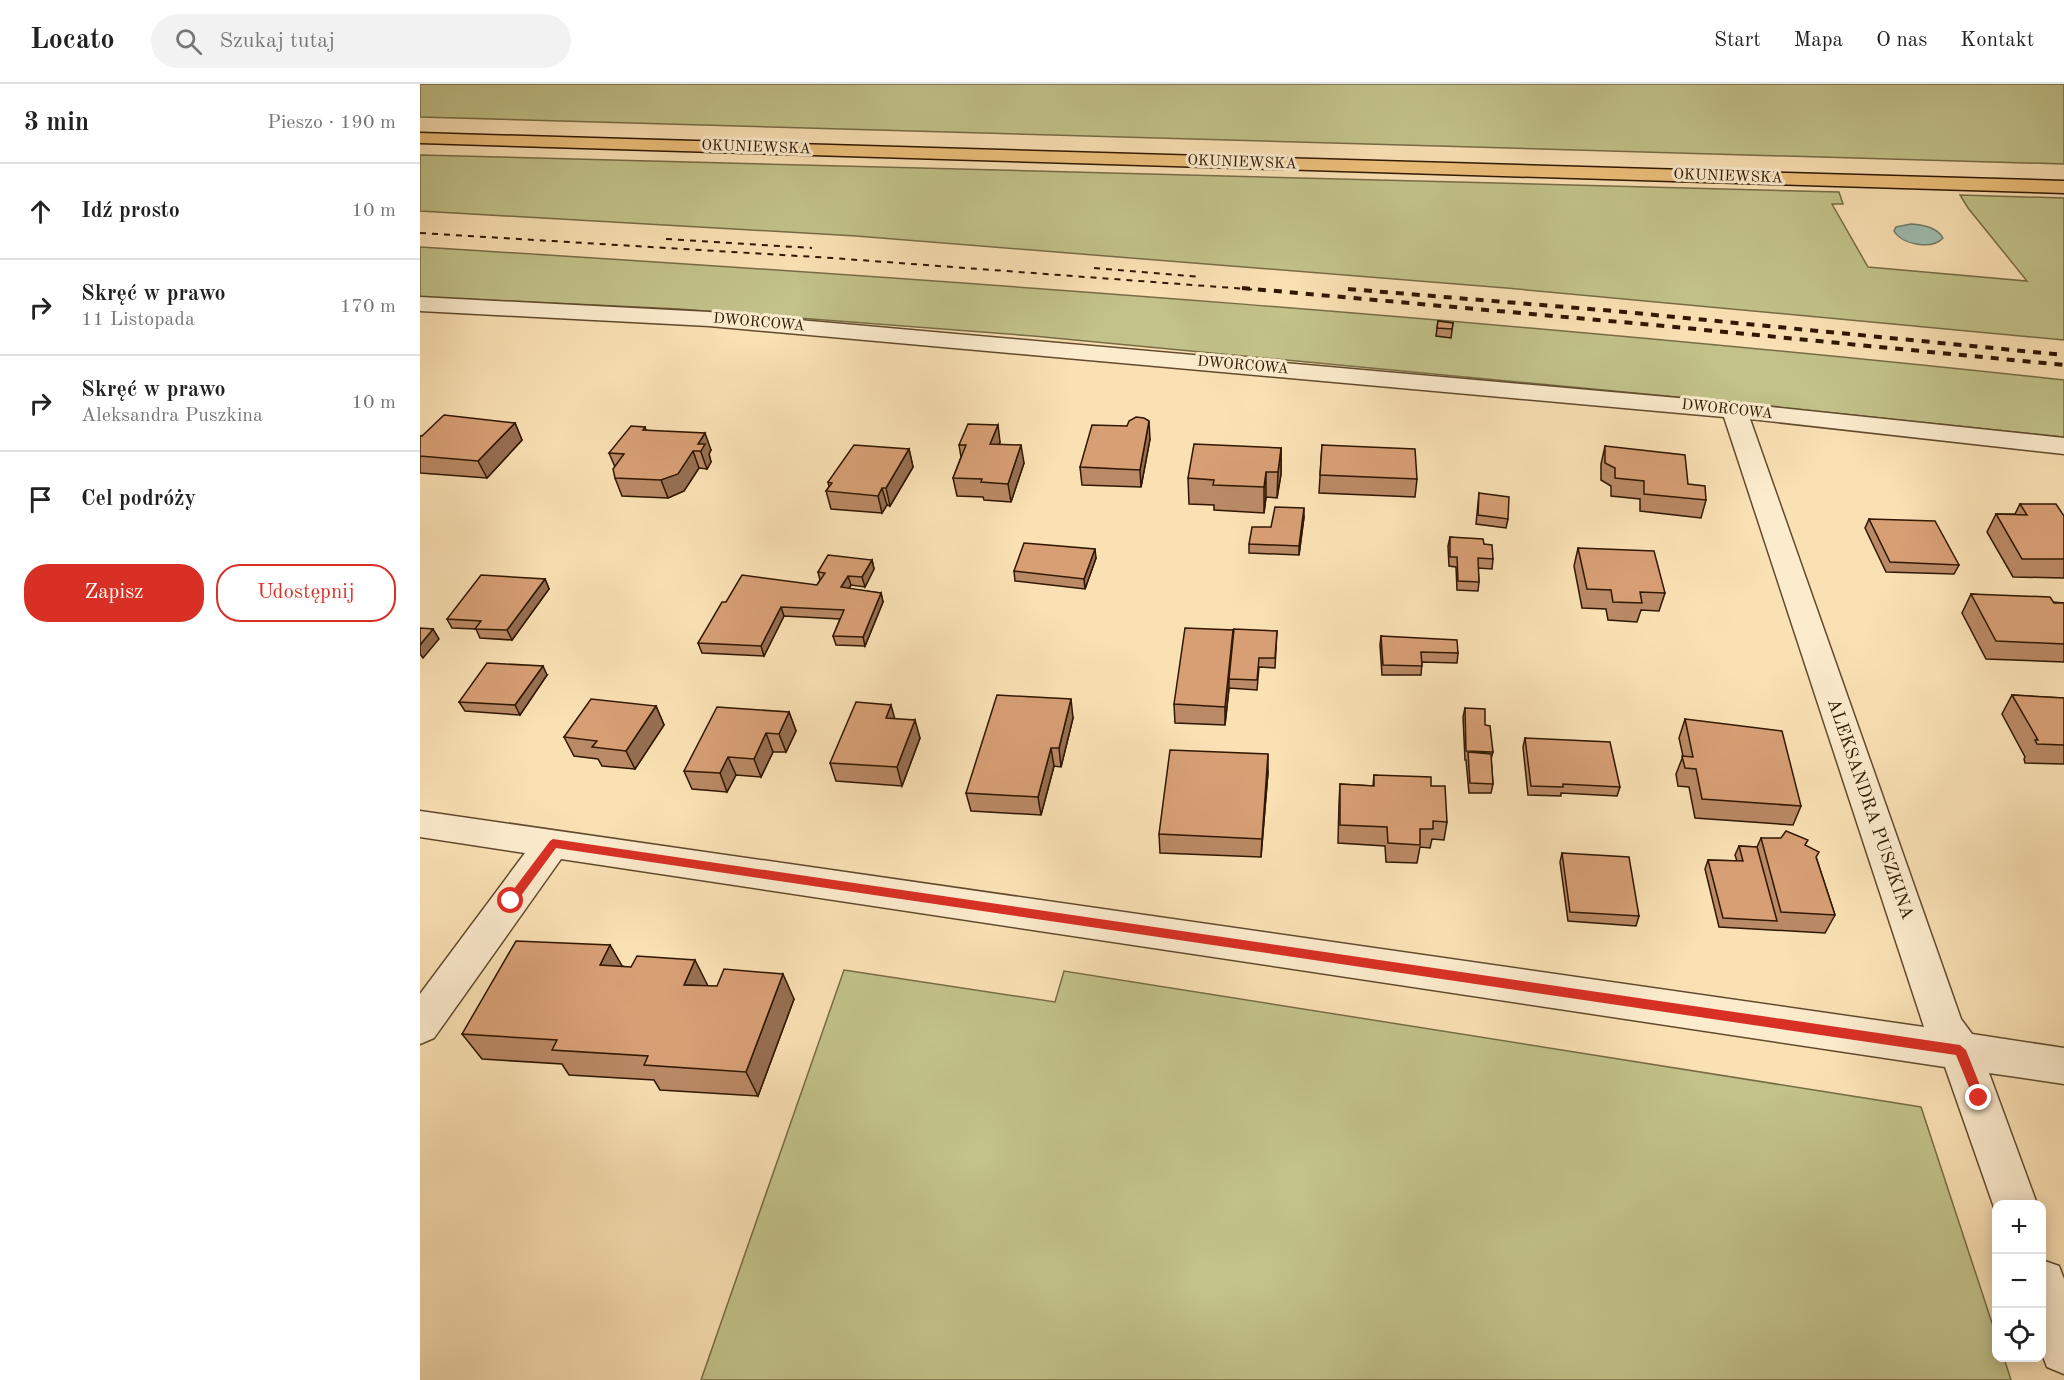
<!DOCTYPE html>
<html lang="pl">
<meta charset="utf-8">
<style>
body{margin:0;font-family:"Old Standard TT",serif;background:#f2f2f2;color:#222}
.controls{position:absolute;right:18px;bottom:18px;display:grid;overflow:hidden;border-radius:12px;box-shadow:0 3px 15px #0003}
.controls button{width:54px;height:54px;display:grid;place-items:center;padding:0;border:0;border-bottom:2px solid #e0e0e0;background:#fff;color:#222;font:30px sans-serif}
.stop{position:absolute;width:18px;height:18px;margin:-14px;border:4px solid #d93025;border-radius:50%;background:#fff}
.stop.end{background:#d93025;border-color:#fff;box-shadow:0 2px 6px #0008}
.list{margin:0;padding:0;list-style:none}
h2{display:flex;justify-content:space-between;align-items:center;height:78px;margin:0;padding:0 24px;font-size:26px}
h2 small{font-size:20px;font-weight:400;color:#767676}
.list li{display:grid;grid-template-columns:39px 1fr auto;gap:18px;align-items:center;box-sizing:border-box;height:96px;padding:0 24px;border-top:2px solid #e0e0e0}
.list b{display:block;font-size:22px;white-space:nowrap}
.list p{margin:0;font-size:20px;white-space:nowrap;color:#767676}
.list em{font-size:20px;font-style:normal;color:#767676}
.actions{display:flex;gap:12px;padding:18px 24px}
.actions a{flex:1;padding:14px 0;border:2px solid #d93025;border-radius:24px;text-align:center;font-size:21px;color:#d93025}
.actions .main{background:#d93025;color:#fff}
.icon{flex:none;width:33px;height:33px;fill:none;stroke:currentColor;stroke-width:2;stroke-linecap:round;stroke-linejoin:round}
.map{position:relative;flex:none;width:1644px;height:1296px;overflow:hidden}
header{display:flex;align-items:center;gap:36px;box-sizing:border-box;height:84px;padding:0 30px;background:#fff;border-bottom:2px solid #e0e0e0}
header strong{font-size:28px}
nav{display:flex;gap:33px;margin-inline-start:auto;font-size:21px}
.search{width:420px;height:54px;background:#f2f2f2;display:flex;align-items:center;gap:15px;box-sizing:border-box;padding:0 21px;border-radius:33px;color:#767676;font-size:22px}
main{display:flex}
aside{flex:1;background:#fff}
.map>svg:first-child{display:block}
.green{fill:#c2c28a;stroke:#786c45;stroke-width:1.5}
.water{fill:#9ebdb0;stroke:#727b6a;stroke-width:1.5}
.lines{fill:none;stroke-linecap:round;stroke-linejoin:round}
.minor-casing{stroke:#624a2d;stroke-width:3}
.major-casing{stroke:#2f1700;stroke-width:3}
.minor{fill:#fcecce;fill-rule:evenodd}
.major{fill:#edc07a;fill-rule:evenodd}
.rail-far1{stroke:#2f1700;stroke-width:2;stroke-dasharray:6 6;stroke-linecap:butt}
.rail{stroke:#2f1700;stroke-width:4;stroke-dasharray:8 8;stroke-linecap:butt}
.wall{fill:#ba8965;stroke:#2f1700;stroke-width:1.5}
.shaded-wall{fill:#976f52;stroke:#2f1700;stroke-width:1.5}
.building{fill:#d89f75;stroke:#2f1700;stroke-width:1.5}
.route{fill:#d93025}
.labels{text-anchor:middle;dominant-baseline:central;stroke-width:6;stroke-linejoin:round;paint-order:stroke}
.far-street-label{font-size:15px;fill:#2f1700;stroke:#fcecce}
.street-label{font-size:18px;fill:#2f1700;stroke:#fcecce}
</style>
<header>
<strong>Locato</strong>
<div class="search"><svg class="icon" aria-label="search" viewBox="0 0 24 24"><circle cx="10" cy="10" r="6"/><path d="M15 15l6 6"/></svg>Szukaj tutaj</div>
<nav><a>Start</a><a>Mapa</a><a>O nas</a><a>Kontakt</a></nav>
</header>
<main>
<aside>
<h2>3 min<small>Pieszo · 190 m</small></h2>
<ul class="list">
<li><svg class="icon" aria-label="ahead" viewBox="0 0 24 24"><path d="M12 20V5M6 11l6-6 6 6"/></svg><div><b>Idź prosto</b></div><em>10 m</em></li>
<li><svg class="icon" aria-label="right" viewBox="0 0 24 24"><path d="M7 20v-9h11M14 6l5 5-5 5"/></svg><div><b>Skręć w prawo</b><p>11 Listopada</p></div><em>170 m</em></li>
<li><svg class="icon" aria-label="right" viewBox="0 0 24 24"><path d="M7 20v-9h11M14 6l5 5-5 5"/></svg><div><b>Skręć w prawo</b><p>Aleksandra Puszkina</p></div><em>10 m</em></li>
<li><svg class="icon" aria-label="arrive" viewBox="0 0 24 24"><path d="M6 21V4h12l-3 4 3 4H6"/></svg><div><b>Cel podróży</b></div></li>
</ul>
<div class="actions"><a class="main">Zapisz</a><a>Udostępnij</a></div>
</aside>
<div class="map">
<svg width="1644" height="1296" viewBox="0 0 1644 1296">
<rect width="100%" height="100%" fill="#fae1b4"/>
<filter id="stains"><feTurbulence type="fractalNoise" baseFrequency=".00333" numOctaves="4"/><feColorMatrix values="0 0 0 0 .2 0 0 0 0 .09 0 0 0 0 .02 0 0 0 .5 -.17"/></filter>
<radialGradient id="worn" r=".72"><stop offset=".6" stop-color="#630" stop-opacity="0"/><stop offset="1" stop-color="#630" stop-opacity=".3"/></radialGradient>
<!-- green -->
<path class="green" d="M 0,0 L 1644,0 L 1644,80 L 0,33 Z
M 0,71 L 1419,108 L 1423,120 L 1412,120 L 1448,183 L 1607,197 L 1548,124 L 1540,111 L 1644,114 L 1644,256 L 1086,204 L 436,152 L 0,127 Z
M 0,163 C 549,197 1097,237 1644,296 L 1644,353 L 1278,315 L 613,252 L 259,225 L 0,213 Z
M 424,886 L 635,918 L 644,887 L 1501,1023 L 1576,1251 L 1576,1274 L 1584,1274 L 1591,1296 L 281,1296 Z"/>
<!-- water -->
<path class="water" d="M 1491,140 C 1503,141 1517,143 1523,154 C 1512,166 1482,161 1474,147 L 1476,143 Z"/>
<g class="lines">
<!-- minor casing -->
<g class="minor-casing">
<path id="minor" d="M 0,213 L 289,228 L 1314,319 L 1644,354 L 1644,370 L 1330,335 L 1541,935 L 1552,950 L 1644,964 L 1644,1000 L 1569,989 L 1617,1120 L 1576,1120 L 1576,1129 L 1525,983 L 141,775 L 14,954 L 0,960 L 0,910 L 105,769 L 0,753 L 0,727 L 1504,943 L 1304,333 L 289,242 L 0,227 Z
M 1622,1176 L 1639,1182 L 1644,1195 L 1644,1290 L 1627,1283 L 1622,1270 Z"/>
</g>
<!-- major casing -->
<g class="major-casing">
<path id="major" d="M 0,49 L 1644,97 L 1644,109 L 0,59 Z"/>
</g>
<!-- minor -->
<use href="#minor" class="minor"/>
<!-- major -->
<use href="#major" class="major"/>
<!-- rail-far1 -->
<path class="rail-far1" d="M 0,149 L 412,174 L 840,206
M 246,155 L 392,164
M 674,184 L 781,193
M 928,205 L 939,206"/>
<!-- rail -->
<path class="rail" d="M 822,204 L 1234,241 L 1644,281
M 928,205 L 1194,227 L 1644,271"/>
</g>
<!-- wall -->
<path class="wall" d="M 1018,237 L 1033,239 L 1031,254 L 1016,252 Z
M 95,339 L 102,356 L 67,394 L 0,389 L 0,352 Z
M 707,342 L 730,355 L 721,403 L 662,401 L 660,383 Z
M 225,343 L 226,346 L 291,366 L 289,370 L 291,378 L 287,385 L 279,384 L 264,407 L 248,414 L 202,412 L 195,394 L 195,383 L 189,369 Z
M 580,358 L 579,361 L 604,379 L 591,418 L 564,416 L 563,413 L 537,412 L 533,394 L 541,373 L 539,361 Z
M 902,361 L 997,395 L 995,413 L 899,409 Z
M 1185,362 L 1268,400 L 1286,416 L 1281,434 L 1220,427 L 1220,415 L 1191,412 L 1191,402 L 1181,396 L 1181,380 Z
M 861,364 L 861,390 L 857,414 L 846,413 L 844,429 L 794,426 L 794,421 L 769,420 L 768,394 Z
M 489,365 L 493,383 L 470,422 L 467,421 L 462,429 L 411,425 L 406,407 L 409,403 L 408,398 Z
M 1059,409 L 1088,435 L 1086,444 L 1056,440 Z
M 1600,420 L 1644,432 L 1644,494 L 1593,493 L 1567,448 L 1576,430 L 1595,430 Z
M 884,433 L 879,471 L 829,469 L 829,460 Z
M 1449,435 L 1539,481 L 1534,490 L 1466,488 L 1445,444 Z
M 1030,453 L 1064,460 L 1073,475 L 1072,485 L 1058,484 L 1059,498 L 1058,507 L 1037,506 L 1036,483 L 1029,482 L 1028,462 Z
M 1158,464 L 1245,509 L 1239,527 L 1221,526 L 1217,538 L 1188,536 L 1186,525 L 1162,524 L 1154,482 Z
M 676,474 L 665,505 L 595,497 L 594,487 Z
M 452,476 L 454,485 L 445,503 L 431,501 L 429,505 L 461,509 L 463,518 L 445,562 L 416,561 L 413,552 L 420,535 L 364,532 L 344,572 L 282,569 L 278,559 L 306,518 L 397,501 L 400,496 L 398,488 Z
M 125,495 L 129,505 L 92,556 L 60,554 L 56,545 L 32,544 L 27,535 Z
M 1551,510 L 1644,519 L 1644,578 L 1566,575 L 1542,529 Z
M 813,546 L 813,554 L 857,547 L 855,584 L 839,583 L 837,606 L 809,604 L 805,641 L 755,639 L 754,620 Z
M 961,552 L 1038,569 L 1037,579 L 1002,578 L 1001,591 L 962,591 L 960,561 Z
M 127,591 L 100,631 L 45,627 L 39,618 Z
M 1592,611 L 1644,614 L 1644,680 L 1605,679 L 1604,675 L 1605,673 L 1582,630 Z
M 236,622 L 244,641 L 215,685 L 182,682 L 178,675 L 154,672 L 144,653 Z
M 1045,624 L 1065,641 L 1073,668 L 1071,675 L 1073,700 L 1071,709 L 1049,709 L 1046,676 L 1045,676 L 1043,633 Z
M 369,628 L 376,647 L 366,668 L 353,668 L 341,693 L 316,691 L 307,708 L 272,705 L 264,687 Z
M 474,634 L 500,654 L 482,702 L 416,697 L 410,679 Z
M 653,634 L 641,683 L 634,682 L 621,731 L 551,727 L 546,709 Z
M 1265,635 L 1381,722 L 1373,741 L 1275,734 L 1269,703 L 1258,702 L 1256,690 L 1263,672 L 1259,654 Z
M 1105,654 L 1200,703 L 1197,712 L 1141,709 L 1141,712 L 1108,711 L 1103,663 Z
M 848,688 L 841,773 L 740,769 L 739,750 Z
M 954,691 L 1011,702 L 1027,738 L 1024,756 L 1012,755 L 1010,764 L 1000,763 L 997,779 L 966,778 L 965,762 L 918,759 L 919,719 L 920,700 L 953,702 Z
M 1341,754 L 1385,761 L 1396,773 L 1415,831 L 1405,849 L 1299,843 L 1285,785 L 1288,776 L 1317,777 L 1315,771 L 1319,762 L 1337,763 Z
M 1142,769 L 1219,832 L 1216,842 L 1148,837 L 1140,778 Z
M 190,861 L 202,882 L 288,902 L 374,915 L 338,1012 L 240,1006 L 234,996 L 149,991 L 142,980 L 62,975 L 42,950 Z"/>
<!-- shaded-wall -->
<path class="shaded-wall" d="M 729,337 L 730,355 L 721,403 L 720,386 Z
M 95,339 L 102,356 L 67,394 L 58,377 Z
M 578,341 L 580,358 L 572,378 L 570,360 Z
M 285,349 L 291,366 L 289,370 L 291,378 L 287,385 L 278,360 Z
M 601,361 L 604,379 L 591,418 L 588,400 Z
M 861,364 L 861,390 L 857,414 L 858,388 Z
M 489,365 L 493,383 L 470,422 L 466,404 Z
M 273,367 L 279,384 L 264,407 L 248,414 L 241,396 Z
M 846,388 L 846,413 L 844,429 L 844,403 Z
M 462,404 L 467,421 L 462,429 L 458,412 Z
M 884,424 L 884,433 L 879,471 L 879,462 Z
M 675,465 L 676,474 L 665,505 L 664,495 Z
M 452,476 L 454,485 L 445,503 L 442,493 Z
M 428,492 L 431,501 L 423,513 L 421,503 Z
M 125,495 L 129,505 L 92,556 L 87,546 Z
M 461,509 L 463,518 L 445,562 L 443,553 Z
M 361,523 L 364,532 L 344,572 L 341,562 Z
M 13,545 L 19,555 L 3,574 L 0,570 L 0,561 Z
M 813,546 L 813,565 L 809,595 L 809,604 L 805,641 L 805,623 Z
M 123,582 L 127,591 L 100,631 L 95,621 Z
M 651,615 L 653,634 L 641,683 L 639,664 Z
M 471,621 L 476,639 L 466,634 Z
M 236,622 L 244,641 L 215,685 L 206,667 Z
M 369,628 L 376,647 L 366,668 L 359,650 Z
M 495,636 L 500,654 L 482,702 L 477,683 Z
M 346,649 L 353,668 L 341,693 L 334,675 Z
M 631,664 L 634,682 L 621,731 L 618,713 Z
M 848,670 L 848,688 L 841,773 L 842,755 Z
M 308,673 L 316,691 L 307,708 L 300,689 Z
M 190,861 L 205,887 L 180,881 Z
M 275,876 L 288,902 L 264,901 Z
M 363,890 L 374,915 L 338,1012 L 326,988 Z"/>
<!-- building -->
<path class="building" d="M 1018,237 L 1033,239 L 1032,245 L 1017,244 Z
M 24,331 L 95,339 L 58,377 L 0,372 L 0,352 L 2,352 Z
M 716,333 L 724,334 L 729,337 L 720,386 L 660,383 L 672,341 L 707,342 L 709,337 Z
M 548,340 L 578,341 L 570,360 L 601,361 L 588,400 L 561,398 L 562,395 L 533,394 L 546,361 L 539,361 Z
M 211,342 L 225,343 L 223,346 L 285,349 L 278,360 L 285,360 L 281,367 L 273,367 L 258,390 L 241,396 L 195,394 L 193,385 L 204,370 L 189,369 Z
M 774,360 L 861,364 L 858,388 L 846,388 L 844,403 L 793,401 L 794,396 L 768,394 Z
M 434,361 L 489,365 L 466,404 L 462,404 L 458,412 L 406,407 L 412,399 L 408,398 Z
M 902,361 L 995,365 L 997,395 L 900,391 Z
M 1185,362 L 1265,371 L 1268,400 L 1285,402 L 1286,416 L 1224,410 L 1224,397 L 1195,394 L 1195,384 L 1185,379 Z
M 1059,409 L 1089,413 L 1088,435 L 1058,431 Z
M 1600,420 L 1636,420 L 1644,432 L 1644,475 L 1602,475 L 1576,430 L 1607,431 Z
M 855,423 L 884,424 L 879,462 L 829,460 L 832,443 L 851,443 Z
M 1449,435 L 1515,437 L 1539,481 L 1470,478 Z
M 1030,453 L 1063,455 L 1064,460 L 1072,461 L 1073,475 L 1058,474 L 1059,498 L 1038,497 L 1037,473 L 1030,473 Z
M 604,459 L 675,465 L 664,495 L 594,487 Z
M 1158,464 L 1234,467 L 1245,509 L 1220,508 L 1222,519 L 1193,518 L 1191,506 L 1167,505 Z
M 408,471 L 452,476 L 442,493 L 428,492 L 421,503 L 461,509 L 443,553 L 413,552 L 424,526 L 361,523 L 341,562 L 278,559 L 302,518 L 306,518 L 322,491 L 397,501 L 405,489 L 398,488 Z
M 61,491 L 125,495 L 87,546 L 55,545 L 61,537 L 27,535 Z
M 1551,510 L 1630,513 L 1634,519 L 1644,519 L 1644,560 L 1576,557 Z
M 0,544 L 13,545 L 0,561 Z
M 765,544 L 813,546 L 805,623 L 754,620 Z
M 814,545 L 857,547 L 855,574 L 839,574 L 837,596 L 809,595 Z
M 961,552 L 1037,556 L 1038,569 L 1001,568 L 1002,582 L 963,581 Z
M 67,579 L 123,582 L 95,621 L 39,618 Z
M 577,611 L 651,615 L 639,664 L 631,664 L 618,713 L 546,709 Z
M 1592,611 L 1644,614 L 1644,661 L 1617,660 L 1615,656 L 1618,656 Z
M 171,615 L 236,622 L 206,667 L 172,663 L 177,657 L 144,653 Z
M 436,618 L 471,621 L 466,634 L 495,636 L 477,683 L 410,679 Z
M 297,623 L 369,628 L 359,650 L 346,649 L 334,675 L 308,673 L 300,689 L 264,687 Z
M 1045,624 L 1065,625 L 1065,641 L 1070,642 L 1073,668 L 1046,667 Z
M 1265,635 L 1362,647 L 1381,722 L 1282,715 L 1276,685 L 1265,684 L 1262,672 L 1273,673 Z
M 1105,654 L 1190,658 L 1200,703 L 1143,700 L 1143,703 L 1111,702 Z
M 750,666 L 848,670 L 842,755 L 739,750 Z
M 1048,668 L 1071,670 L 1073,700 L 1050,699 Z
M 954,691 L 1011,693 L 1011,702 L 1025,702 L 1027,738 L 1013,737 L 1013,745 L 1000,745 L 1000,761 L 968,759 L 967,743 L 920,741 L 920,700 L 954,702 Z
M 1366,747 L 1388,756 L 1385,761 L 1399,768 L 1396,773 L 1415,831 L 1361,828 L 1341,754 L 1361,754 Z
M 1319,762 L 1337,763 L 1357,837 L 1303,834 L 1288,776 L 1323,777 Z
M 1142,769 L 1209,773 L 1219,832 L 1150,828 Z
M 96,857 L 190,861 L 180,881 L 211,883 L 217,872 L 275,876 L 264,901 L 297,902 L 304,885 L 363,890 L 326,988 L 224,981 L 228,972 L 132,966 L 137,956 L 42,950 Z"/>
<!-- route -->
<path class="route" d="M 133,755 L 1540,961 L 1546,966 L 1565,1014 L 1564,1018 L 1555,1018 L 1536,971 L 136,764 L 95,820 L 87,820 L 87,814 L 130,757 Z"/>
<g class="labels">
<!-- far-street labels -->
<g class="far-street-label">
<text transform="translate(336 64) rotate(2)">OKUNIEWSKA</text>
<text transform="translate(822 79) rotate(2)">OKUNIEWSKA</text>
<text transform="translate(1308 93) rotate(2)">OKUNIEWSKA</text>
<text transform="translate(339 239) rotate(5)">DWORCOWA</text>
<text transform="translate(823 282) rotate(5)">DWORCOWA</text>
<text transform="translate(1307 326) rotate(6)">DWORCOWA</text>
</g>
<!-- street labels -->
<g class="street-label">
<text transform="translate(1450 725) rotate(71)">ALEKSANDRA PUSZKINA</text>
</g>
</g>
<rect width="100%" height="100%" filter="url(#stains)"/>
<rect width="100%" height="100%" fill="url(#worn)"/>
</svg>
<div class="controls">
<button>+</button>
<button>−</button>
<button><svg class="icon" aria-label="locate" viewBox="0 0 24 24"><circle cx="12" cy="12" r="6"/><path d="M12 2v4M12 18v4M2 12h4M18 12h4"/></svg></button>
</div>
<div class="stop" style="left:91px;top:817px"></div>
<div class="stop end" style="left:1559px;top:1014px"></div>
</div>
</main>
